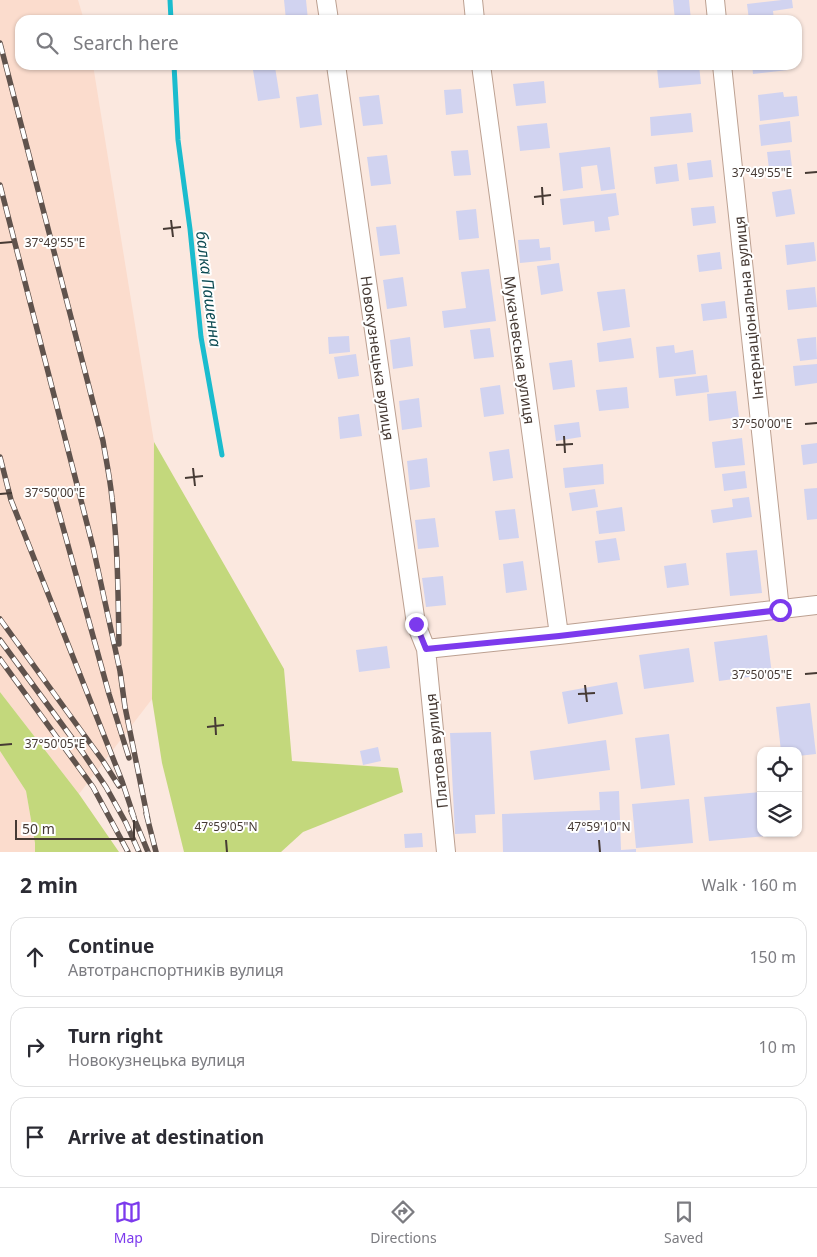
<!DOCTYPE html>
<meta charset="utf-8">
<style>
body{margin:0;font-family:"Noto Sans",sans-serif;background:#f7f7f7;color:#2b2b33}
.controls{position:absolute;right:15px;bottom:15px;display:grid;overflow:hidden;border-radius:10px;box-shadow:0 1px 4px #0004}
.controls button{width:45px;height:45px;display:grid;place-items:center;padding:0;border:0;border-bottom:1px solid #e1e1e2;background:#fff;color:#2b2b33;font:25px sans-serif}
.scale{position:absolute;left:15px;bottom:12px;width:120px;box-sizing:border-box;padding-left:5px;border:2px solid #463a34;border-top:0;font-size:14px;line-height:18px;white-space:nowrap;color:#463a34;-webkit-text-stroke:4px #fff;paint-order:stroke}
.stop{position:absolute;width:15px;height:15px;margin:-11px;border:4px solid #7c3aed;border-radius:50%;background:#fff}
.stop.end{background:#7c3aed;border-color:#fff;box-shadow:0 1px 5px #0008}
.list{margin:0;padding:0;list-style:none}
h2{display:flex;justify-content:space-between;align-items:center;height:65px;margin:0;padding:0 20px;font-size:21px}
h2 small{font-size:16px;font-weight:400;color:#7c7c81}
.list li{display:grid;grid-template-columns:32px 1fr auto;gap:15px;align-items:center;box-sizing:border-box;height:80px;margin:0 10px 10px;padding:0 10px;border:1px solid #e1e1e2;border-radius:15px}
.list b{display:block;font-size:19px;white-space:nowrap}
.list p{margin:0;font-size:16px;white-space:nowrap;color:#7c7c81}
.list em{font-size:16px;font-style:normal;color:#7c7c81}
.icon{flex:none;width:28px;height:28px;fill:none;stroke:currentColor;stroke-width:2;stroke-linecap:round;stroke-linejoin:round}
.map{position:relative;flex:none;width:817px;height:852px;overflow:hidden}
.search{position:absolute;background:#fff;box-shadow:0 1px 4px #0004;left:15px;right:15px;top:15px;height:55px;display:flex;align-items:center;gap:12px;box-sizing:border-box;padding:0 18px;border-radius:15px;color:#7c7c81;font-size:19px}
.sheet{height:335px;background:#fff}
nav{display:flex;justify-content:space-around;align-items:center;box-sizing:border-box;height:70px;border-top:1px solid #e1e1e2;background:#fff;font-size:14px;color:#7c7c81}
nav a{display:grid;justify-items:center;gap:2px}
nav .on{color:#7c3aed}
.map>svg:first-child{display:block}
.built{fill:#fbdccd}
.green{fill:#c3d87c}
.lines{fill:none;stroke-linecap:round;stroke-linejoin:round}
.stream{stroke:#1abcce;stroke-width:5}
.building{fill:#d1d3f0}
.street-casing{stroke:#bca091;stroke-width:20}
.street{stroke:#fff;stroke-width:18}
.rail-casing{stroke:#60534d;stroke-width:5.5}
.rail{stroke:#fff;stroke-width:4;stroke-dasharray:11;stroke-linecap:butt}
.route{stroke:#7c3aed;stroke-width:6}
.ticks{fill:none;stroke:#463a34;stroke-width:2}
.labels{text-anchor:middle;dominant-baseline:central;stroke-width:4;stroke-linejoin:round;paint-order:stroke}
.street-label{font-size:15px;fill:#463a34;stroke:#fff}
.water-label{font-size:16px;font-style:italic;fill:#0e4c54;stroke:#fff}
.ticks-label{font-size:12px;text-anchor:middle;fill:#463a34;stroke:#fff;stroke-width:4;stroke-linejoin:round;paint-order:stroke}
</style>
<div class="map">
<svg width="817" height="852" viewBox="0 0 817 852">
<rect width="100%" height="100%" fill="#fbe8df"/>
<!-- built -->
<path class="built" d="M 0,0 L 78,0 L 84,20 L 20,20 L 20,65 L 93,65 L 154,442 L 152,699 L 79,794 L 0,692 Z
M 0,751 L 26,791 L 35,843 L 35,852 L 0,852 Z"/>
<!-- green -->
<path class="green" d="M 154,442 L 284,669 L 292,761 L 398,768 L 403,792 L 303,832 L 281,852 L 184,852 L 162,763 L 152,699 Z
M 0,692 L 79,794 L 119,852 L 35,852 L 35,843 L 26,791 L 0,751 Z"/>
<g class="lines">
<!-- stream -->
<path class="stream" d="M 170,0 L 171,20
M 174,65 L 178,140 L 190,229 L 201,337 L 222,455"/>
</g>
<!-- building -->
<path class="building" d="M 284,0 L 306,0 L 308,20 L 286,20 Z
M 673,0 L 689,0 L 691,20 L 675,20 Z
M 782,0 L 792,0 L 793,8 L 773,11 L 774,20 L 749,20 L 747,4 Z
M 698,65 L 699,65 L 701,84 L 659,88 L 657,68 Z
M 752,65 L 787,65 L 788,70 L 753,74 Z
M 275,67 L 280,98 L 258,101 L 253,70 Z
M 544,81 L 546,103 L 516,106 L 513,84 Z
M 461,89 L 463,113 L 446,115 L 444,90 Z
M 783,92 L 784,97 L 797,96 L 799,116 L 760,121 L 758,95 Z
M 318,94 L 322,125 L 300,128 L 296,97 Z
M 379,95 L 383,124 L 363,126 L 359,97 Z
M 691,113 L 693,132 L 651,136 L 650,117 Z
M 790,121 L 792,142 L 761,146 L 759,125 Z
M 547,123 L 550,148 L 520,151 L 517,126 Z
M 610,147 L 615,189 L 601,191 L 597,165 L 581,167 L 583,188 L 563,191 L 559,153 Z
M 468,150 L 471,175 L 454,176 L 451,151 Z
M 790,150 L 792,167 L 769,169 L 767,152 Z
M 387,155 L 391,184 L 371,186 L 367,157 Z
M 711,160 L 713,177 L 689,180 L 687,163 Z
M 677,164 L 679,181 L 656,184 L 654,167 Z
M 791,189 L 795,214 L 776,217 L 772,192 Z
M 616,193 L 619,215 L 608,217 L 610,230 L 595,232 L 594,221 L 563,225 L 560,199 Z
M 714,206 L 716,223 L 693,226 L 691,208 Z
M 476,209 L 479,238 L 459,240 L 456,211 Z
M 396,225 L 400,254 L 380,256 L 376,227 Z
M 539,239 L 540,248 L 550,247 L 551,260 L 520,263 L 518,240 Z
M 814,242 L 816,261 L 787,265 L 785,245 Z
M 720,252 L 722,269 L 699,272 L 697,255 Z
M 559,263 L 563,291 L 541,295 L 537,266 Z
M 489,269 L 496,321 L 444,328 L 442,311 L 466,308 L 461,272 Z
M 403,277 L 407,306 L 387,309 L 383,280 Z
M 815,287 L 817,307 L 788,310 L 786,290 Z
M 625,289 L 630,327 L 603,331 L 597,292 Z
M 725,301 L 727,318 L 703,321 L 701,304 Z
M 490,328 L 494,357 L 474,359 L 470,330 Z
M 349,336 L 350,352 L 329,354 L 328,337 Z
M 410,337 L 413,366 L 393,369 L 390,340 Z
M 816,337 L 817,359 L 800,361 L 797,339 Z
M 631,338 L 634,358 L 599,362 L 597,343 Z
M 674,345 L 675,353 L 693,350 L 696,374 L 659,378 L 656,347 Z
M 356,354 L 359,376 L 338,379 L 334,357 Z
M 572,360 L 575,387 L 553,390 L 549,363 Z
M 817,364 L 817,383 L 795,386 L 793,366 Z
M 707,375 L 709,392 L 676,396 L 674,379 Z
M 500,385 L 504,414 L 484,417 L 480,388 Z
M 627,387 L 629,408 L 599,411 L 596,390 Z
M 736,391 L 739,417 L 709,421 L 707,394 Z
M 419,398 L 422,427 L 402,430 L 399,401 Z
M 359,414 L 362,436 L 340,439 L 338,417 Z
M 579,422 L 581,437 L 556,441 L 554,425 Z
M 742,438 L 745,465 L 715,468 L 712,442 Z
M 817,443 L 817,463 L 803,465 L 801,445 Z
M 509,449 L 513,478 L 493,481 L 489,452 Z
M 427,458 L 430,487 L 410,490 L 407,461 Z
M 603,464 L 604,484 L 565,488 L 563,468 Z
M 745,471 L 747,488 L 724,491 L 722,474 Z
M 817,488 L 817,519 L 807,520 L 804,489 Z
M 595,489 L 598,507 L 572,511 L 569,493 Z
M 749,497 L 752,517 L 713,523 L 711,510 L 733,507 L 732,499 Z
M 622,507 L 625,531 L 599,534 L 596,511 Z
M 515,509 L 519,538 L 499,540 L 495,511 Z
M 435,518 L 439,547 L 418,549 L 415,520 Z
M 616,538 L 620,560 L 598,563 L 595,541 Z
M 757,550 L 762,593 L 730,596 L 726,553 Z
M 523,561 L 527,590 L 506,593 L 503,564 Z
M 686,563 L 689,585 L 667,588 L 664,566 Z
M 443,576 L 446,605 L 426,607 L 422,578 Z
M 767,635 L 772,674 L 719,681 L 714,642 Z
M 387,646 L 390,668 L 359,672 L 356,650 Z
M 689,648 L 694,682 L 644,689 L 639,655 Z
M 617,682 L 623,714 L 568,724 L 562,692 Z
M 810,703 L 816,754 L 798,756 L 798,751 L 781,751 L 776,707 Z
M 491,732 L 495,814 L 475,815 L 476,833 L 455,834 L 450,733 Z
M 669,734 L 675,785 L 641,789 L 635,738 Z
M 606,740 L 610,770 L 534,780 L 530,751 Z
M 378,747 L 381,761 L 363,765 L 360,751 Z
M 619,791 L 621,850 L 636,849 L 636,852 L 503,852 L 502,814 L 600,810 L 599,792 Z
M 761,792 L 761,833 L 766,833 L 766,836 L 709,841 L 704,797 Z
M 689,799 L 693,843 L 636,848 L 632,804 Z
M 422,833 L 423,847 L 405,848 L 404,834 Z"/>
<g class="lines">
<!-- street casing -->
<g class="street-casing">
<path id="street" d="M 326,0 L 329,20
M 473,0 L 475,20
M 715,0 L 717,20
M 336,65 L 416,624 L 426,649 L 446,852
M 481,65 L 559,635
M 722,65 L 780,610
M 426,649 L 559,635 L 817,605"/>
</g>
<!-- street -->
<use href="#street" class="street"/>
<!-- rail casing -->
<g class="rail-casing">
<path id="rail" d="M 0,43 L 103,441 C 106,460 110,478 112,498 C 118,546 118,595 119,644
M 0,185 L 93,547 L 120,671 L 125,707 L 148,820
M 0,457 L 11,500 L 122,781 L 134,817
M 53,491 L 109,694 L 129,758
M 0,619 L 103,761 L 119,786
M 0,640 L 83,753 L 106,787 L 126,823 L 139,852
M 0,659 L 93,787 L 128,852
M 131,811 L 148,852
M 146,813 L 156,852"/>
</g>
<!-- rail -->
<use href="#rail" class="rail"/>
</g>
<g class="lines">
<!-- route -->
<path class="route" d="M 416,624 L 426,649 L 559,636 L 780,610"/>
</g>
<!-- ticks -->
<path class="ticks" d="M 805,173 L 817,172M 542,187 L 543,205M 534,197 L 551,195M 171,220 L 173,237M 163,229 L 181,227M 0,243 L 12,242M 805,424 L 817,423M 564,436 L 565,453M 556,445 L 573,444M 193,468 L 195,486M 185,478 L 203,476M 0,494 L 12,493M 805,674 L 817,673M 585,685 L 587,702M 578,694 L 595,693M 215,717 L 216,735M 207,727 L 224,725M 0,745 L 12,744M 226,840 L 227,852M 599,840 L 600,852"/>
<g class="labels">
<!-- street labels -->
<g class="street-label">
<text transform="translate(748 308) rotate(-96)">Інтернаціональна вулиця</text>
<text transform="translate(520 350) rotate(82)">Мукачевська вулиця</text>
<text transform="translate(378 358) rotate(82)">Новокузнецька вулиця</text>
<text transform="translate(436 751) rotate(-96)">Платова вулиця</text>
</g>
<!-- water labels -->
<g class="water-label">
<text transform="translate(209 289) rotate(83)">балка Пашенна</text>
</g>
</g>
<g class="ticks-label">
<text x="762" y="177">37°49'55"E</text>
<text x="55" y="247">37°49'55"E</text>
<text x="762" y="428">37°50'00"E</text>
<text x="55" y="497">37°50'00"E</text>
<text x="762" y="679">37°50'05"E</text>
<text x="55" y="748">37°50'05"E</text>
<text x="226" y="831">47°59'05"N</text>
<text x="599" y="831">47°59'10"N</text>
</g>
</svg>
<div class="controls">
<button><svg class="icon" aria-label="locate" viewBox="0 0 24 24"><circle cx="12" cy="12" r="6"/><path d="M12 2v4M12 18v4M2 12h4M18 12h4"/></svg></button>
<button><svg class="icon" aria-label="layers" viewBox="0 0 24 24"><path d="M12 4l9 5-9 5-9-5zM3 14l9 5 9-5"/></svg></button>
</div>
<div class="scale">50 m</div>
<div class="stop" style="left:780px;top:610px"></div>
<div class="stop end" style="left:416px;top:624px"></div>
<div class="search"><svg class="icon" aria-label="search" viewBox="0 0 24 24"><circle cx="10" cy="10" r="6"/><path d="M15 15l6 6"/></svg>Search here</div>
</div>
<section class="sheet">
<h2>2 min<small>Walk · 160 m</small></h2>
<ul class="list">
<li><svg class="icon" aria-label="ahead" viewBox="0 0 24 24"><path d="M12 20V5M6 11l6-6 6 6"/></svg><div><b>Continue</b><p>Автотранспортників вулиця</p></div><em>150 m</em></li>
<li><svg class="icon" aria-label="right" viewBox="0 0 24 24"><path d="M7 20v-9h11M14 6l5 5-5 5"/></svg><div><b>Turn right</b><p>Новокузнецька вулиця</p></div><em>10 m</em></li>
<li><svg class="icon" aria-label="arrive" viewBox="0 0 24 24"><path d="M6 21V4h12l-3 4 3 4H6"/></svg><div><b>Arrive at destination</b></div></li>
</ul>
</section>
<nav>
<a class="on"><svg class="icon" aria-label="map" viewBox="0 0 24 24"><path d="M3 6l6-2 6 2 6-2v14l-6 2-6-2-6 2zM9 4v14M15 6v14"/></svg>Map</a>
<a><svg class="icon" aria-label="directions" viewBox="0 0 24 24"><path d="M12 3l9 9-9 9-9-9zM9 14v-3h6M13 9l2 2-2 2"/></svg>Directions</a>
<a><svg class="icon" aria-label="saved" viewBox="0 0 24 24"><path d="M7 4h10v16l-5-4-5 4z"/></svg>Saved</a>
</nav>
